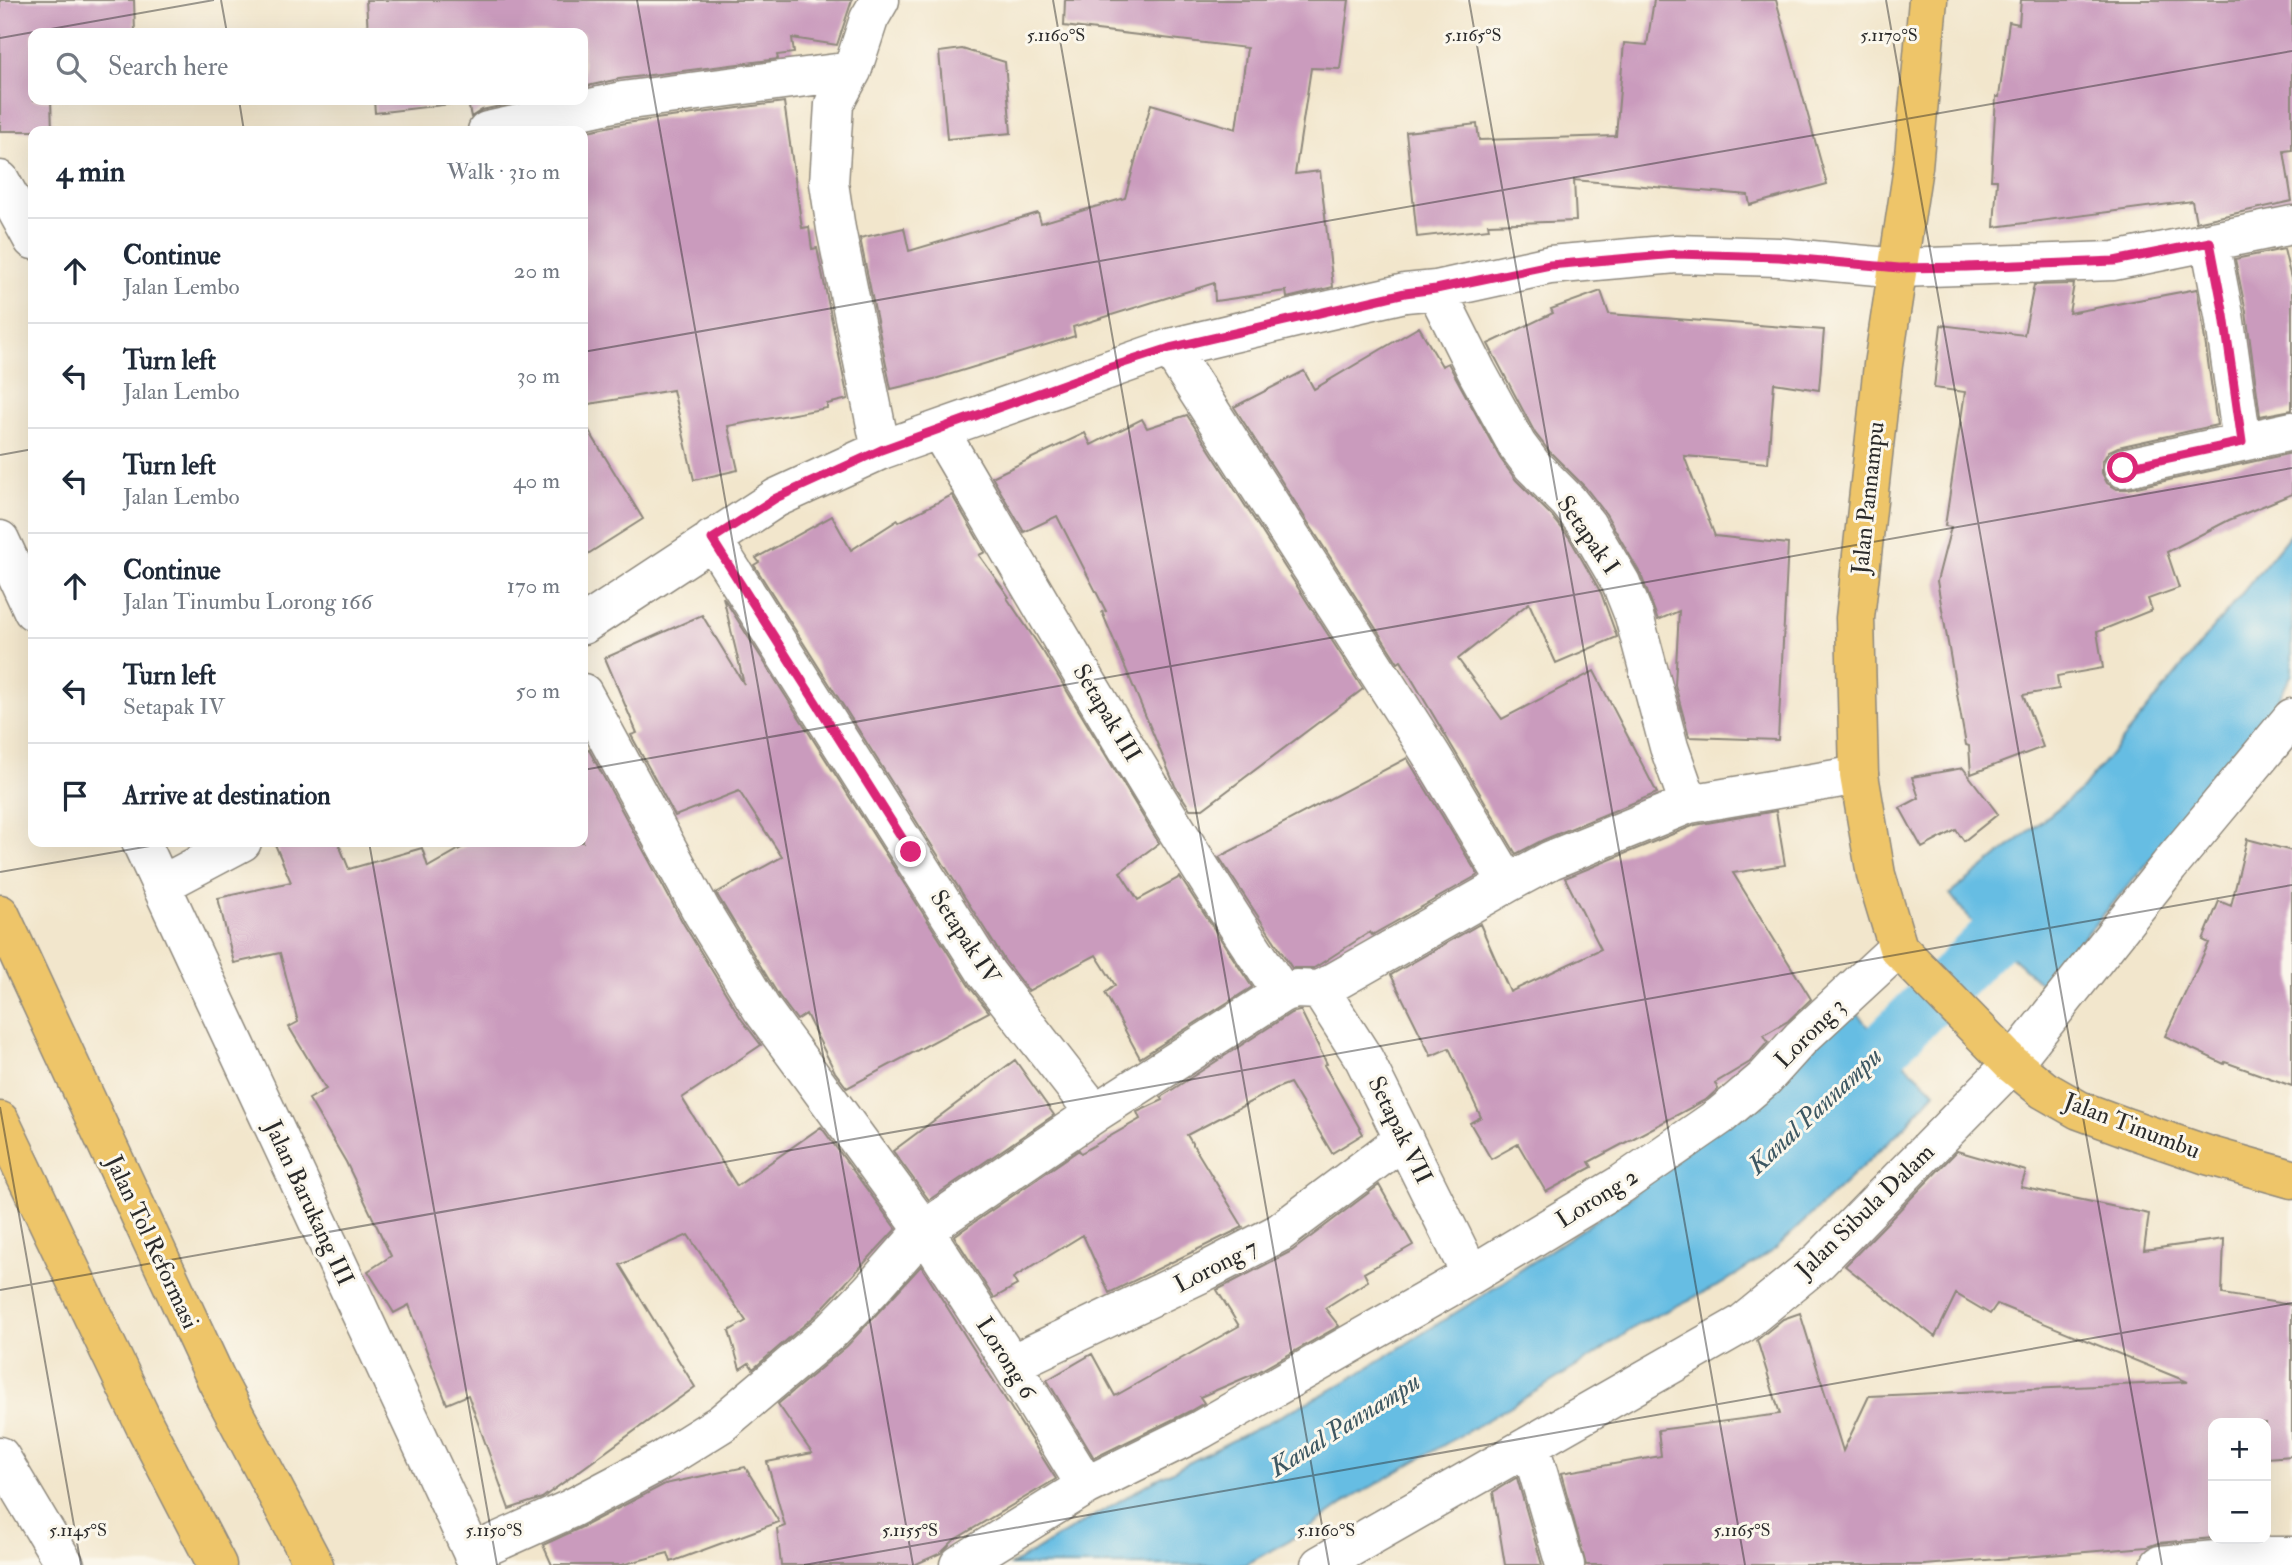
<!DOCTYPE html>
<meta charset="utf-8">
<style>
body{margin:0;font-family:"IM FELL Double Pica",serif;background:#f2f2f3;color:#1f2937}
.controls{position:absolute;right:21px;bottom:21px;display:grid;overflow:hidden;border-radius:14px;box-shadow:0 7px 28px #0002}
.controls button{width:63px;height:63px;display:grid;place-items:center;padding:0;border:0;border-bottom:2px solid #e0e1e3;background:#fff;color:#1f2937;font:35px sans-serif}
.stop{position:absolute;width:21px;height:21px;margin:-16px;border:5px solid #db2777;border-radius:50%;background:#fff}
.stop.end{background:#db2777;border-color:#fff;box-shadow:0 2px 7px #0008}
.list{margin:0;padding:0;list-style:none}
h2{display:flex;justify-content:space-between;align-items:center;height:91px;margin:0;padding:0 28px;font-size:30px}
h2 small{font-size:23px;font-weight:400;color:#747a83}
.list li{display:grid;grid-template-columns:46px 1fr auto;gap:21px;align-items:center;box-sizing:border-box;height:105px;padding:0 28px;border-top:2px solid #e0e1e3}
.list b{display:block;font-size:26px;white-space:nowrap}
.list p{margin:0;font-size:23px;white-space:nowrap;color:#747a83}
.list em{font-size:23px;font-style:normal;color:#747a83}
.icon{flex:none;width:38px;height:38px;fill:none;stroke:currentColor;stroke-width:2;stroke-linecap:round;stroke-linejoin:round}
.map{position:relative;flex:none;width:2292px;height:1565px;overflow:hidden}
.search{position:absolute;background:#fff;box-shadow:0 7px 28px #0002;left:28px;top:28px;width:560px;height:77px;display:flex;align-items:center;gap:18px;box-sizing:border-box;padding:0 24px;border-radius:14px;color:#747a83;font-size:26px}
.panel{position:absolute;background:#fff;box-shadow:0 7px 28px #0002;left:28px;top:126px;width:560px;height:721px;border-radius:14px}
.map>svg:first-child{display:block}
.water{fill:#66bde3;stroke:#487487;stroke-width:2}
.pier{fill:#f2e6cc}
.lines{fill:none;stroke-linecap:round;stroke-linejoin:round}
.canal{stroke:#66bde3;stroke-width:52}
.building{fill:#ca9bbd}
.minor-casing{stroke:#8e887c;stroke-width:41}
.major-casing{stroke:#8e887c;stroke-width:41}
.highway-casing{stroke:#8e887c;stroke-width:41}
.minor{stroke:#fff;stroke-width:38}
.major{stroke:#eec569;stroke-width:38}
.highway{stroke:#eec569;stroke-width:38}
.route{stroke:#db2777;stroke-width:9}
.ticks{fill:none;stroke:#2b2b2b;stroke-width:2;stroke-opacity:0.45}
.labels{text-anchor:middle;dominant-baseline:central;stroke-width:6;stroke-linejoin:round;paint-order:stroke}
.street-label{font-size:24px;fill:#2b2b2b;stroke:#fbf7ec}
.water-label{font-size:26px;font-style:italic;fill:#3d5762;stroke:#fbf7ec}
.ticks-label{font-size:18px;text-anchor:middle;fill:#2b2b2b;stroke:#fbf7ec;stroke-width:6;stroke-linejoin:round;paint-order:stroke}
</style>
<div class="map">
<svg width="2292" height="1565" viewBox="0 0 2292 1565">
<rect width="100%" height="100%" fill="#fbf7ec"/>
<filter id="ink" filterUnits="userSpaceOnUse"><feTurbulence type="fractalNoise" baseFrequency=".0143" numOctaves="2"/><feDisplacementMap in="SourceGraphic" scale="14" xChannelSelector="R" yChannelSelector="G"/><feConvolveMatrix kernelMatrix="1 2 1 2 8 2 1 2 1" color-interpolation-filters="sRGB"/></filter>
<filter id="wash" filterUnits="userSpaceOnUse"><feTurbulence type="fractalNoise" baseFrequency=".00686" numOctaves="4" result="noise"/><feDisplacementMap in="SourceGraphic" scale="28" xChannelSelector="R" yChannelSelector="G"/><feGaussianBlur stdDeviation="1.57" result="paint"/><feColorMatrix in="noise" values="0 0 0 0 0 0 0 0 0 0 0 0 0 0 0 0 0 1.4 0 .05"/><feComposite in="paint" operator="in"/></filter>
<g filter="url(#wash)">
<rect width="100%" height="100%" fill="#f2e6cc"/>
<!-- water -->
<path class="water" d="M 2292,532 L 2292,674 L 2270,714 L 2159,850 L 2078,944 L 2046,988 L 1972,922 L 1950,894 L 2082,789 Z
M 1856,1011 L 1873,1034 L 1935,1092 L 1904,1127 L 1775,1249 L 1722,1284 L 1639,1324 L 1592,1357 L 1530,1395 L 1347,1501 L 1304,1532 L 1245,1565 L 1011,1565 L 1155,1480 L 1337,1387 L 1479,1298 L 1631,1196 Z"/>
<!-- pier -->
<path class="pier" d="M 1954,905 L 1971,921 L 2037,985 L 1969,924 Z"/>
<g class="lines">
<!-- canal -->
<path class="canal" d="M 1834,1097 L 2042,889"/>
</g>
<g id="blocks">
<!-- building -->
<path class="building" d="M 0,0 L 134,0 L 135,33 L 33,33 L 33,100 L 51,100 L 52,131 L 0,131 Z
M 366,0 L 852,0 L 837,45 L 792,38 L 794,53 L 777,55 L 778,59 L 619,79 L 583,87 L 583,33 L 368,33 Z
M 1065,0 L 1349,0 L 1340,69 L 1311,68 L 1295,174 L 1320,171 L 1333,287 L 1287,298 L 1286,291 L 1215,301 L 1214,283 L 1073,327 L 1075,336 L 938,378 L 891,389 L 860,238 L 904,228 L 909,251 L 1038,213 L 1041,223 L 1125,198 L 1151,104 L 1236,129 L 1247,48 L 1064,26 Z
M 1654,0 L 1776,0 L 1827,184 L 1750,205 L 1748,195 L 1574,180 L 1576,221 L 1488,224 L 1489,229 L 1417,237 L 1406,132 L 1477,124 L 1479,140 L 1616,136 L 1624,43 L 1647,45 Z
M 2021,0 L 2292,0 L 2292,150 L 2284,151 L 2292,201 L 2196,222 L 2192,201 L 1994,227 L 1997,180 L 1991,180 L 1996,97 L 1999,97 L 2009,22 L 2019,24 Z
M 962,49 L 1005,62 L 1011,133 L 947,139 L 939,52 Z
M 374,100 L 527,100 L 482,110 L 471,117 L 468,102 L 375,113 Z
M 784,102 L 802,228 L 809,227 L 812,249 L 817,248 L 848,399 L 827,404 L 827,408 L 728,426 L 738,470 L 694,480 L 673,390 L 583,405 L 583,132 L 626,123 Z
M 2284,249 L 2292,283 L 2292,410 L 2260,416 L 2246,312 L 2235,259 Z
M 2074,284 L 2069,313 L 2197,289 L 2202,319 L 2217,425 L 2118,447 L 2109,451 L 2102,462 L 2102,473 L 2107,483 L 2117,489 L 2128,489 L 2292,453 L 2292,494 L 2229,520 L 2167,552 L 2179,588 L 2148,599 L 2152,610 L 2097,632 L 2103,668 L 2057,676 L 2059,689 L 2023,695 L 2043,747 L 1971,774 L 1969,746 L 1966,745 L 1937,581 L 1951,527 L 1945,526 L 1965,392 L 1934,388 L 1941,325 L 2024,335 L 2034,285 Z
M 1601,291 L 1609,314 L 1824,330 L 1819,390 L 1774,383 L 1768,463 L 1684,456 L 1715,536 L 1788,544 L 1778,740 L 1689,737 L 1675,685 L 1679,611 L 1658,620 L 1641,575 L 1606,514 L 1585,487 L 1549,451 L 1535,433 L 1488,344 L 1553,313 L 1551,309 Z
M 1419,327 L 1442,366 L 1448,363 L 1500,458 L 1516,480 L 1552,516 L 1569,537 L 1601,593 L 1617,637 L 1556,663 L 1529,603 L 1458,659 L 1502,719 L 1594,671 L 1657,793 L 1543,840 L 1516,854 L 1401,661 L 1398,663 L 1234,407 L 1304,371 L 1314,389 Z
M 1187,415 L 1363,689 L 1203,809 L 1190,809 L 1175,786 L 1102,612 L 1106,611 L 1057,516 L 1024,532 L 992,477 L 1085,433 L 1091,445 L 1142,419 L 1147,428 Z
M 583,421 L 643,519 L 583,557 Z
M 952,495 L 985,552 L 979,555 L 1009,597 L 1007,598 L 1044,653 L 1159,843 L 1120,872 L 1138,900 L 1180,877 L 1252,987 L 1140,1058 L 1105,993 L 1115,985 L 1096,955 L 1028,991 L 1005,961 L 754,565 L 759,562 L 756,558 L 832,516 L 851,550 L 898,520 L 899,522 Z
M 723,597 L 969,986 L 989,1012 L 847,1088 L 835,1072 L 806,1014 L 797,1020 L 779,996 L 716,893 L 782,857 L 739,791 L 675,816 L 631,735 L 637,733 L 605,658 L 702,615 L 744,684 Z
M 589,750 L 683,923 L 742,1020 L 761,1045 L 682,1098 L 737,1186 L 821,1127 L 896,1229 L 816,1315 L 753,1369 L 749,1363 L 740,1369 L 729,1331 L 746,1321 L 688,1235 L 620,1265 L 695,1387 L 542,1498 L 509,1509 L 468,1395 L 447,1404 L 409,1305 L 394,1313 L 368,1271 L 391,1256 L 346,1162 L 309,1099 L 326,1089 L 289,1027 L 298,1022 L 280,953 L 234,963 L 218,898 L 291,882 L 274,842 L 338,842 L 349,869 L 422,848 L 428,867 L 472,842 L 583,842 L 583,752 Z
M 1407,758 L 1478,875 L 1372,935 L 1370,932 L 1314,968 L 1292,968 L 1219,857 Z
M 1963,768 L 1998,814 L 1964,841 L 1956,830 L 1922,848 L 1900,808 L 1919,798 L 1912,777 Z
M 1776,811 L 1785,865 L 1733,873 L 1811,999 L 1788,1021 L 1764,1035 L 1768,1042 L 1750,1062 L 1715,1083 L 1718,1089 L 1707,1099 L 1589,1162 L 1592,1167 L 1546,1192 L 1518,1144 L 1491,1159 L 1470,1123 L 1481,1117 L 1449,1048 L 1431,1056 L 1391,975 L 1480,924 L 1510,992 L 1601,949 L 1565,878 L 1695,825 Z
M 2247,839 L 2292,851 L 2292,1086 L 2225,1062 L 2224,1064 L 2165,1036 L 2209,943 L 2203,940 L 2219,901 L 2231,906 Z
M 1299,1011 L 1301,1011 L 1327,1064 L 1324,1065 L 1363,1134 L 1332,1153 L 1290,1083 L 1277,1088 L 1187,1135 L 1243,1227 L 1109,1293 L 1083,1235 L 1013,1278 L 1017,1285 L 994,1298 L 954,1236 L 1079,1150 L 1081,1153 L 1140,1119 L 1137,1112 L 1163,1100 L 1161,1097 L 1291,1013 Z
M 1015,1060 L 1054,1115 L 929,1200 L 893,1151 Z
M 1957,1151 L 2026,1171 L 2021,1187 L 2149,1214 L 2144,1250 L 2224,1239 L 2222,1294 L 2292,1305 L 2292,1456 L 2266,1458 L 2266,1423 L 2213,1423 L 2213,1538 L 2158,1543 L 2147,1547 L 1924,1565 L 1586,1565 L 1561,1473 L 1661,1456 L 1658,1430 L 1780,1414 L 1757,1340 L 1783,1319 L 1800,1313 L 1843,1451 L 1869,1396 L 2188,1382 L 1997,1304 L 1990,1314 L 1956,1294 L 1935,1337 L 1845,1266 Z
M 1379,1185 L 1413,1245 L 1364,1273 L 1368,1281 L 1325,1308 L 1339,1326 L 1256,1373 L 1200,1397 L 1204,1403 L 1190,1411 L 1094,1458 L 1047,1380 L 1092,1354 L 1115,1396 L 1239,1326 L 1217,1290 L 1292,1251 Z
M 921,1266 L 1056,1479 L 954,1540 L 941,1553 L 914,1565 L 781,1565 L 777,1529 L 785,1526 L 767,1462 L 812,1453 L 778,1404 L 847,1346 Z
M 745,1467 L 779,1522 L 671,1562 L 668,1553 L 621,1565 L 552,1565 L 543,1545 L 580,1528 L 665,1484 Z
M 1516,1478 L 1517,1478 L 1542,1565 L 1505,1565 L 1493,1492 Z"/>
</g>
</g>
<g filter="url(#ink)">
<use href="#blocks" fill-opacity="0" stroke="#8e887c" stroke-width="2"/>
<g class="lines">
<!-- minor casing -->
<g class="minor-casing">
<path id="minor" d="M 880,0 L 869,19 L 852,71 L 834,104 L 829,183 L 836,229 L 881,450
M 487,131 L 622,101 L 852,71
M 0,180 L 33,240
M 2210,242 L 2224,315 L 2242,442
M 1436,290 L 1477,372 L 1517,445 L 1532,465 L 1568,501 L 1587,525 L 1621,583 L 1634,616 L 1669,747 L 1689,804
M 939,430 C 1050,619 1159,811 1282,993
M 2123,468 L 2292,431
M 712,539 L 987,974 L 1095,1113
M 0,540 L 33,611
M 583,625 L 776,498 L 881,450 L 1170,348 L 1308,315 L 1405,293 L 1436,290 L 1550,265 L 1676,254 L 1779,257 L 1899,268 L 2114,261 L 2292,225
M 583,693 L 702,912 L 761,1008 L 924,1230 L 1011,1364 L 1086,1486
M 141,842 L 478,1565
M 1508,883 L 1551,860 L 1689,804 L 1859,775
M 161,885 L 242,842
M 1320,990 L 1364,1059 L 1471,1275
M 1011,1364 L 1204,1272 L 1279,1233 L 1404,1139
M 1530,1445 L 1565,1565
M 0,1456 L 65,1565
M 472,1553 L 570,1509 L 661,1461 L 722,1423 L 831,1331 L 870,1291 L 924,1230 L 1095,1113 L 1282,993 L 1296,989 L 1320,990 L 1508,883 L 1432,756 L 1170,348
M 959,1565 L 1086,1486 L 1200,1430 L 1471,1275 L 1620,1185 L 1720,1116 L 1765,1078 L 1801,1038 L 1898,948
M 1320,1565 L 1742,1324 L 1819,1261 L 2012,1064 L 2169,866 L 2292,718
M 2160,1565 L 2260,1556 L 2292,1556"/>
</g>
<!-- major casing -->
<g class="major-casing">
<path id="major" d="M 1928,0 L 1913,167 L 1883,365 L 1855,618 L 1859,775 L 1876,875 L 1898,948 L 2012,1064 L 2044,1090 L 2079,1110 L 2128,1128 L 2207,1155 L 2292,1179"/>
</g>
<!-- highway casing -->
<g class="highway-casing">
<path id="highway" d="M 0,914 L 217,1381 L 314,1565
M 0,1121 L 145,1426 L 217,1565"/>
</g>
<!-- minor -->
<use href="#minor" class="minor"/>
<!-- major -->
<use href="#major" class="major"/>
<!-- highway -->
<use href="#highway" class="highway"/>
</g>
</g>
<g class="lines" filter="url(#ink)">
<!-- route -->
<path class="route" d="M 911,852 L 712,539 L 776,498 L 881,450 L 1108,368 L 1170,348 L 1405,293 L 1436,289 L 1550,265 L 1676,254 L 1779,257 L 1899,268 L 1966,267 L 2114,261 L 2210,242 L 2224,315 L 2242,442 L 2123,468"/>
</g>
<!-- ticks -->
<path class="ticks" d="M 221,0 L 227,33M 637,0 L 913,1565M 1053,0 L 1329,1565M 1469,0 L 1745,1565M 1886,0 L 2162,1565M 0,38 L 214,0M 239,100 L 244,131M 583,352 L 2292,51M 0,455 L 33,449M 583,770 L 2292,468M 369,842 L 497,1565M 0,872 L 173,842M 0,1107 L 81,1565M 0,1290 L 2292,885M 804,1565 L 2292,1303"/>
<g class="labels">
<!-- street labels -->
<g class="street-label">
<text transform="translate(1868 498) rotate(-84)">Jalan Pannampu</text>
<text transform="translate(1588 535) rotate(55)">Setapak I</text>
<text transform="translate(1107 713) rotate(59)">Setapak III</text>
<text transform="translate(965 937) rotate(57)">Setapak IV</text>
<text transform="translate(1810 1033) rotate(-45)">Lorong 3</text>
<text transform="translate(2132 1126) rotate(21)">Jalan Tinumbu</text>
<text transform="translate(1400 1130) rotate(64)">Setapak VII</text>
<text transform="translate(1597 1198) rotate(-32)">Lorong 2</text>
<text transform="translate(309 1203) rotate(65)">Jalan Barukang III</text>
<text transform="translate(1865 1211) rotate(-44)">Jalan Sibula Dalam</text>
<text transform="translate(152 1242) rotate(65)">Jalan Tol Reformasi</text>
<text transform="translate(1216 1266) rotate(-27)">Lorong 7</text>
<text transform="translate(1006 1358) rotate(58)">Lorong 6</text>
</g>
<!-- water labels -->
<g class="water-label">
<text transform="translate(1815 1111) rotate(-43)">Kanal Pannampu</text>
<text transform="translate(1345 1425) rotate(-32)">Kanal Pannampu</text>
</g>
</g>
<g class="ticks-label">
<text x="1056" y="41">5.1160°S</text>
<text x="1473" y="41">5.1165°S</text>
<text x="1889" y="41">5.1170°S</text>
<text x="78" y="1536">5.1145°S</text>
<text x="494" y="1536">5.1150°S</text>
<text x="910" y="1536">5.1155°S</text>
<text x="1326" y="1536">5.1160°S</text>
<text x="1742" y="1536">5.1165°S</text>
</g>
</svg>
<div class="controls">
<button>+</button>
<button>−</button>
</div>
<div class="stop" style="left:2123px;top:468px"></div>
<div class="stop end" style="left:911px;top:852px"></div>
<div class="search"><svg class="icon" aria-label="search" viewBox="0 0 24 24"><circle cx="10" cy="10" r="6"/><path d="M15 15l6 6"/></svg>Search here</div>
<section class="panel">
<h2>4 min<small>Walk · 310 m</small></h2>
<ul class="list">
<li><svg class="icon" aria-label="ahead" viewBox="0 0 24 24"><path d="M12 20V5M6 11l6-6 6 6"/></svg><div><b>Continue</b><p>Jalan Lembo</p></div><em>20 m</em></li>
<li><svg class="icon" aria-label="left" viewBox="0 0 24 24"><path d="M17 20v-9H6M10 6l-5 5 5 5"/></svg><div><b>Turn left</b><p>Jalan Lembo</p></div><em>30 m</em></li>
<li><svg class="icon" aria-label="left" viewBox="0 0 24 24"><path d="M17 20v-9H6M10 6l-5 5 5 5"/></svg><div><b>Turn left</b><p>Jalan Lembo</p></div><em>40 m</em></li>
<li><svg class="icon" aria-label="ahead" viewBox="0 0 24 24"><path d="M12 20V5M6 11l6-6 6 6"/></svg><div><b>Continue</b><p>Jalan Tinumbu Lorong 166</p></div><em>170 m</em></li>
<li><svg class="icon" aria-label="left" viewBox="0 0 24 24"><path d="M17 20v-9H6M10 6l-5 5 5 5"/></svg><div><b>Turn left</b><p>Setapak IV</p></div><em>50 m</em></li>
<li><svg class="icon" aria-label="arrive" viewBox="0 0 24 24"><path d="M6 21V4h12l-3 4 3 4H6"/></svg><div><b>Arrive at destination</b></div></li>
</ul>
</section>
</div>
